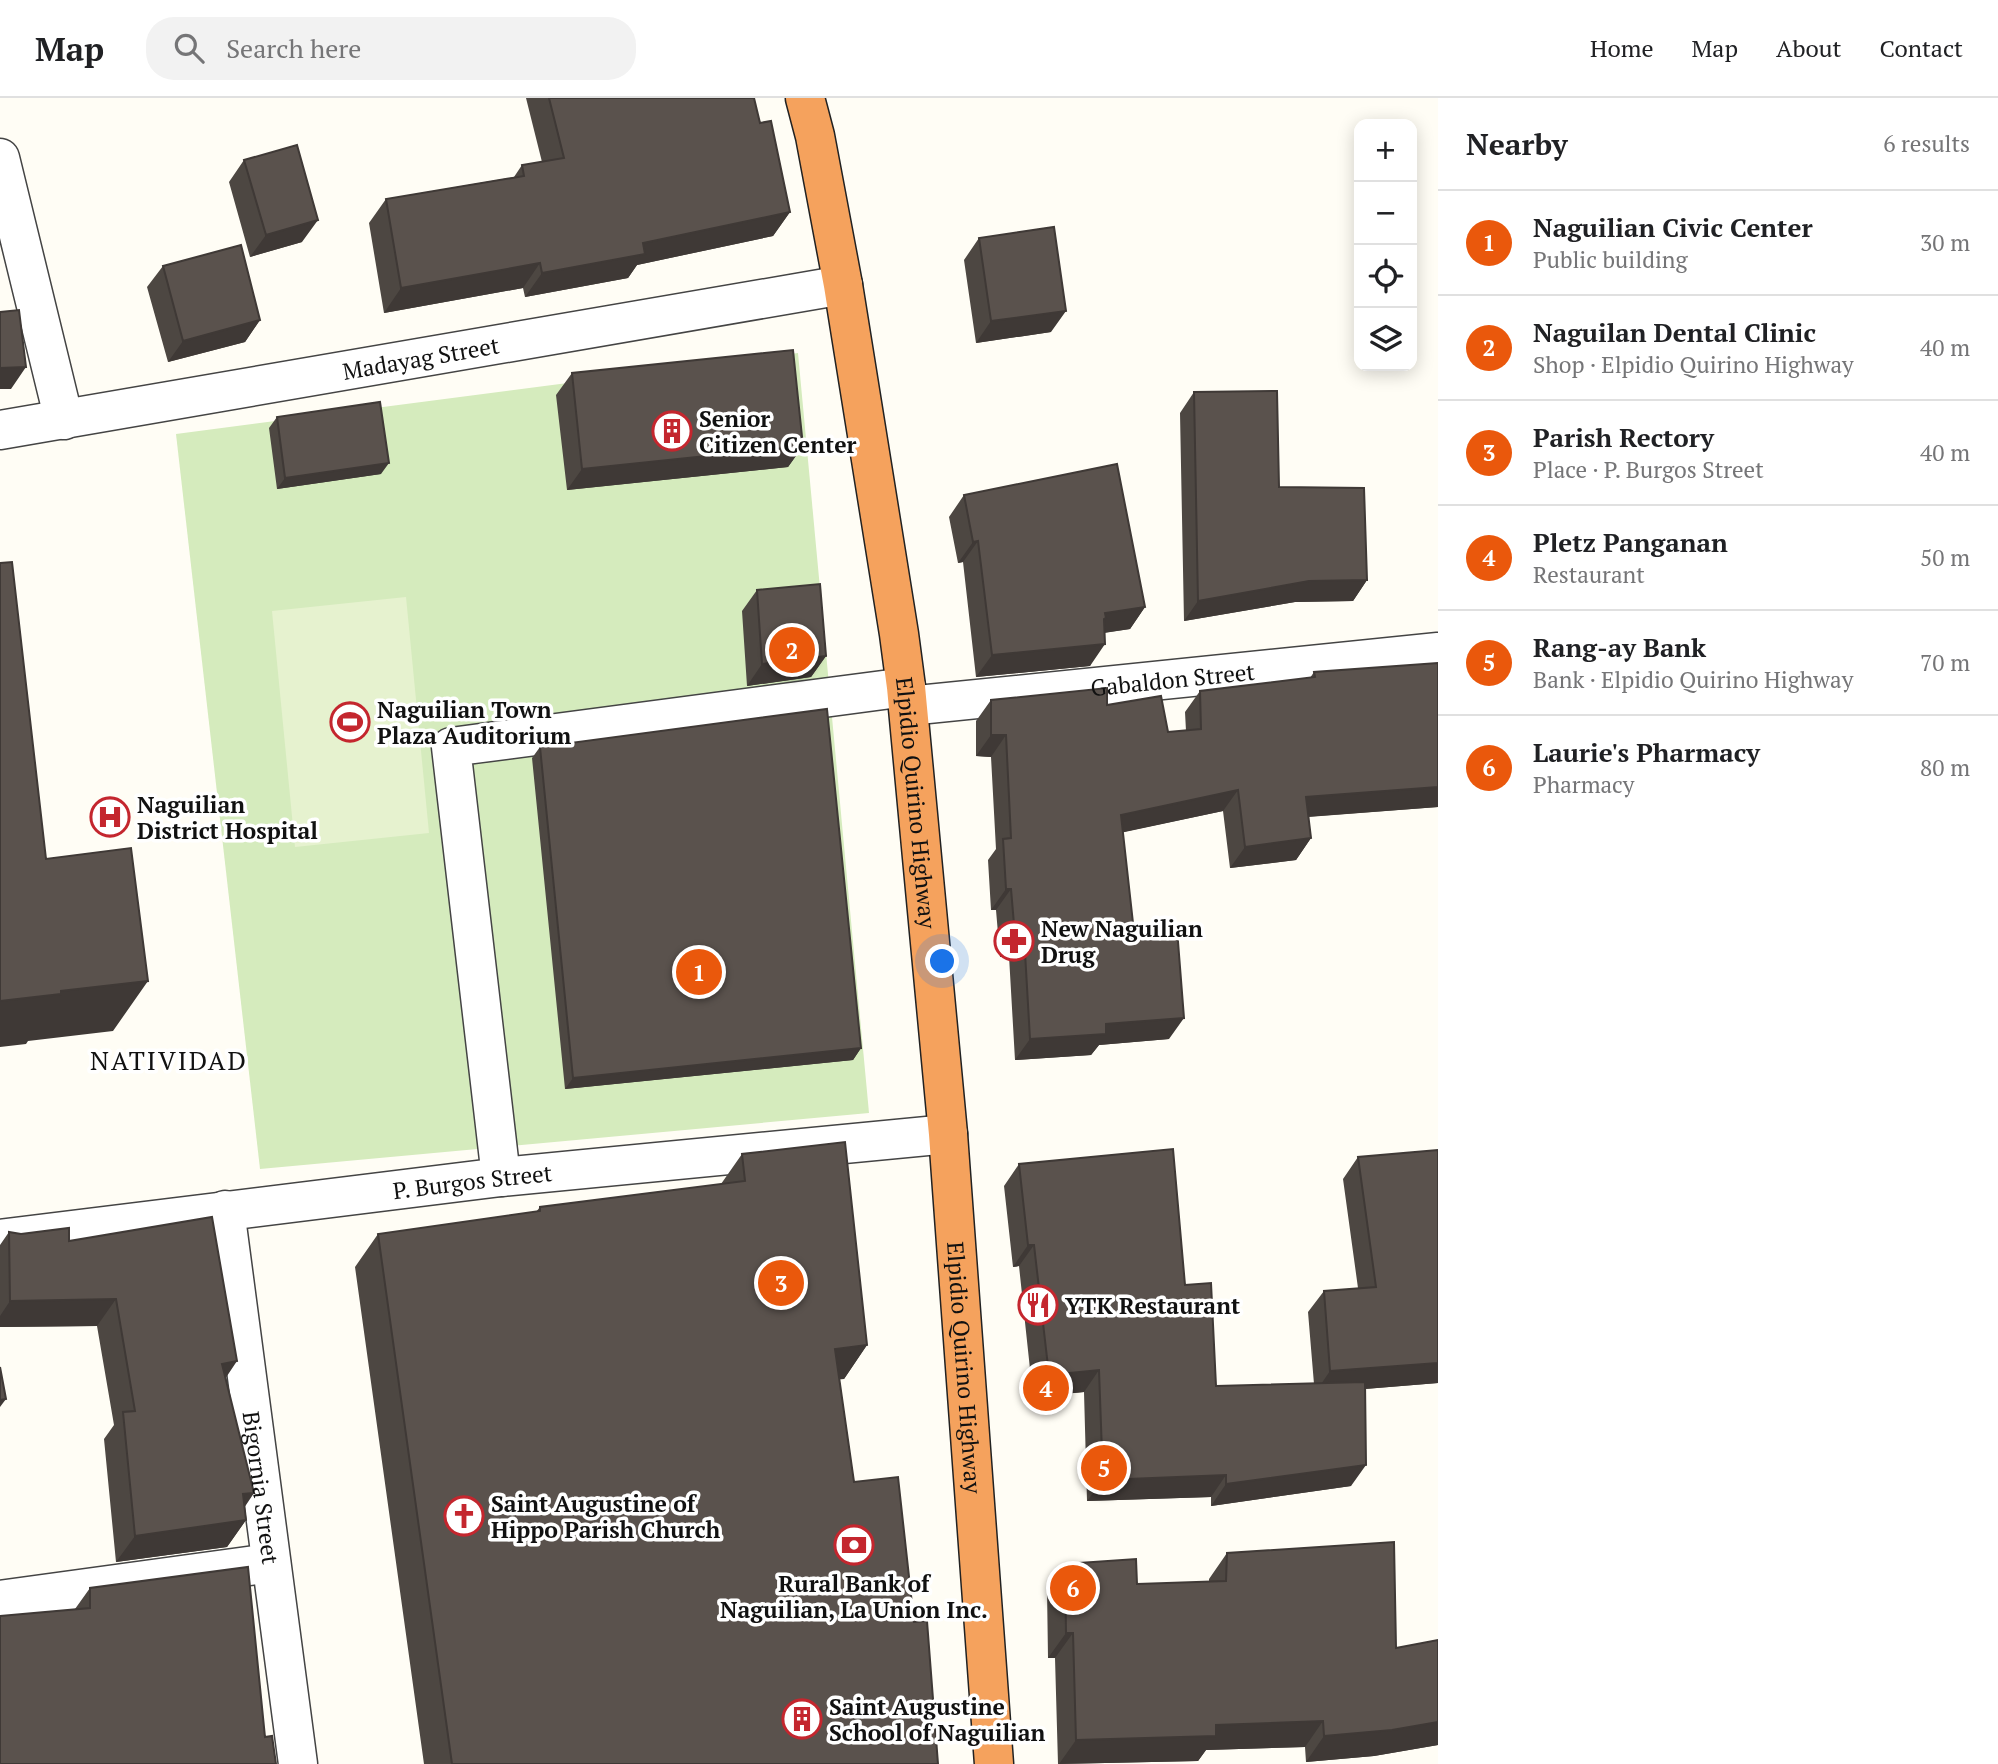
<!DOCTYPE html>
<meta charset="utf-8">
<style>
body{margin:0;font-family:"PT Serif",serif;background:#f2f2f2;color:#202124}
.controls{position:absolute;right:21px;top:21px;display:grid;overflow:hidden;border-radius:14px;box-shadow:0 4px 18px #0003}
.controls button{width:63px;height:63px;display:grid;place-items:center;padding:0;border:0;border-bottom:2px solid #e0e0e0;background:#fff;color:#202124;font:35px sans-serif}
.you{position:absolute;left:943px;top:864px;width:24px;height:24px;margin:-18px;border:5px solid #fff;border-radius:50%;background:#1a73e8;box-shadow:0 0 0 10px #1a73e833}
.badge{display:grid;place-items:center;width:46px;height:46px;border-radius:50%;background:#ea580c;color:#fff;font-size:23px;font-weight:700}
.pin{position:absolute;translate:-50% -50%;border:4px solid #fff;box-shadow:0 2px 7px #0006}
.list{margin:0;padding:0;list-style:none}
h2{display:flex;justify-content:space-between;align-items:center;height:91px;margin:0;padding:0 28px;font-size:30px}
h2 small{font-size:23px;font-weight:400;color:#757577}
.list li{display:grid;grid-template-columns:46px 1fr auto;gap:21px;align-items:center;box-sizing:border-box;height:105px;padding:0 28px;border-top:2px solid #e0e0e0}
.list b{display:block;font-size:26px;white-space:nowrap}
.list p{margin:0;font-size:23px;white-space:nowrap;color:#757577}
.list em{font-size:23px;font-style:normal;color:#757577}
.icon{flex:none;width:38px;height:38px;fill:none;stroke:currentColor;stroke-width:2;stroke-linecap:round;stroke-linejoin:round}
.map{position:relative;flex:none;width:1438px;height:1666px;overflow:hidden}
header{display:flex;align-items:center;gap:42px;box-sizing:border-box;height:98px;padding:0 35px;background:#fff;border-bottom:2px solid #e0e0e0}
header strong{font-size:33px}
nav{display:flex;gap:38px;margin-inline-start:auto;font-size:24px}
.search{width:490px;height:63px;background:#f2f2f2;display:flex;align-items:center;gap:18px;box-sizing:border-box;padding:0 24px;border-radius:28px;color:#757577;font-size:26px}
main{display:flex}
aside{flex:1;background:#fff}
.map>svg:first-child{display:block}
.green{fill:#d5ebbd}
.pitch{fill:#e6f2cf}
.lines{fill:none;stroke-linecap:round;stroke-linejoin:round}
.minor-casing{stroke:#444;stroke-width:41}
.highway-casing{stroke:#222;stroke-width:41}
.minor{stroke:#fff;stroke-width:38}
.highway{stroke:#f5a25d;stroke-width:38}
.wall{fill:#4d4742}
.shaded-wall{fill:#3f3936}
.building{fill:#5a524d;stroke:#3f3936;stroke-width:2}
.labels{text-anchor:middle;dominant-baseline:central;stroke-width:7;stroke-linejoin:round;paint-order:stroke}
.street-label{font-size:23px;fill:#111;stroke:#fff}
.poi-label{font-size:23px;font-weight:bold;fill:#111;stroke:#fff;text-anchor:start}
.quarter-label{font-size:26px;letter-spacing:2px;fill:#111;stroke:#fff}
</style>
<header>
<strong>Map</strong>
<div class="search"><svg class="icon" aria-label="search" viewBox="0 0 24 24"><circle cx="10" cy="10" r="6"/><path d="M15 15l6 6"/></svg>Search here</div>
<nav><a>Home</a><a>Map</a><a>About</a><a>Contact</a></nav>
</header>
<main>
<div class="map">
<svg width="1438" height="1666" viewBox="0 0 1438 1666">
<rect width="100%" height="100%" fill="#fffdf5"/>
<!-- green -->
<path class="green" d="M 798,255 L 869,1015 L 260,1071 L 176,336 Z"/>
<!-- pitch -->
<path class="pitch" d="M 406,499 L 429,735 L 295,749 L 272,513 Z"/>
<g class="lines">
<!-- minor casing -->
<g class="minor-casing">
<g id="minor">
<path d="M 0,60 L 64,322"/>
<path id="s1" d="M 0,332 L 843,187"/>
<path id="s2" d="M 908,608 L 1438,554"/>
<path d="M 501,1079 L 451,649 L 906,589"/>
<path id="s3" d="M 225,1112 L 298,1666"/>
<path id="s4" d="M 0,1141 L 501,1079 L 948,1036"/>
<path d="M 0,1502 L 271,1465"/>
</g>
</g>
<!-- highway casing -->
<g class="highway-casing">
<g id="highway">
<path id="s5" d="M 805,0 L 815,38 L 843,187 L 899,536 L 906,589 L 948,1036 L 994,1666"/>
</g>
</g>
<!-- minor -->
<use href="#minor" class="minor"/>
<!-- highway -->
<use href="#highway" class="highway"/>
</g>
<!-- wall -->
<path class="wall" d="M 526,0 L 754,0 L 760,25 L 790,114 L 773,138 L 637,167 L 628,180 L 525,199 L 523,190 L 384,215 L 369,125 L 386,101 L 514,79 L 522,67 L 542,64 Z
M 244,62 L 302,144 L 250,159 L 229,84 Z
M 979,140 L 1051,234 L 976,245 L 964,162 Z
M 163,168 L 260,222 L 245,244 L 168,264 L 147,189 Z
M 572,275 L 803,348 L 788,369 L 567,392 L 556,297 Z
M 1194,294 L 1279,389 L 1367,482 L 1353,503 L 1295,504 L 1184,523 L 1180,315 Z
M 277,319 L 381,376 L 277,391 L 269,330 Z
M 964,397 L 1145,509 L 1130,531 L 1104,535 L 1090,568 L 976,579 L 963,464 L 958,465 L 949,419 Z
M 757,492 L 826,558 L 811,579 L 747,588 L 742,513 Z
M 1438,565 L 1438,709 L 1308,719 L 1311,740 L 1296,762 L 1230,770 L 1223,713 L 1123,734 L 1134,834 L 1169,941 L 1099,947 L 1091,957 L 1015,962 L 1009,858 L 1000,859 L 996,812 L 991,812 L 988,762 L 996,751 L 991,659 L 976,658 L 976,623 L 991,602 L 1107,607 L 1168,634 L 1186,633 L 1185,614 L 1200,593 L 1310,580 L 1314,574 Z
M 540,649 L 861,950 L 853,962 L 565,991 L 532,660 Z
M 1438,1052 L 1438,1285 L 1365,1291 L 1351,1388 L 1211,1408 L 1211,1399 L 1087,1403 L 1084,1294 L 1033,1299 L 1019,1168 L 1013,1169 L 1004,1088 L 1019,1066 L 1185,1187 L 1216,1288 L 1314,1286 L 1308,1214 L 1324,1193 L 1358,1190 L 1343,1081 L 1358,1059 Z
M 742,1056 L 867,1247 L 844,1281 L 839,1281 L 854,1384 L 914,1524 L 938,1666 L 424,1666 L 355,1169 L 378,1136 L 536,1114 L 540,1109 L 721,1086 Z
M 9,1134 L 69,1143 L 226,1280 L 246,1422 L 227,1449 L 116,1464 L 104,1341 L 114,1327 L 97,1228 L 0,1229 L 0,1147 Z
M 1227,1455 L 1396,1550 L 1438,1542 L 1438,1647 L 1374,1658 L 1306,1664 L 1305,1649 L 1206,1652 L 1198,1663 L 1058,1666 L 1055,1560 L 1048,1560 L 1047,1491 L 1065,1466 L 1137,1486 L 1209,1484 L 1209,1481 Z
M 90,1490 L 265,1639 L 75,1511 Z"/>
<!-- shaded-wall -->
<path class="shaded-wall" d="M 790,114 L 773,138 L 637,167 L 628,180 L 525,199 L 542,175 L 643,145 Z
M 318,122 L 302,144 L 250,159 L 266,137 Z
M 540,165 L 523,190 L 384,215 L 401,190 Z
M 1066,213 L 1051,234 L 976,245 L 991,223 Z
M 260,222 L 245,244 L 168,264 L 183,243 Z
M 26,269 L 11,291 L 0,291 L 0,270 Z
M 803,348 L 788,369 L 567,392 L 582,371 Z
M 389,365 L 381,376 L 277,391 L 285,380 Z
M 978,443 L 963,464 L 958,465 L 973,444 Z
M 1367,482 L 1353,503 L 1295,504 L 1184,523 L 1198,503 L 1309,483 Z
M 1145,509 L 1130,531 L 1095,536 L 1105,515 Z
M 1105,546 L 1090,568 L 976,579 L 992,557 Z
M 826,558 L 811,579 L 747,588 L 762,566 Z
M 991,637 L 1006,637 L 991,659 L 976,658 Z
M 1438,689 L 1438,709 L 1291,720 L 1306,699 Z
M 1238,692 L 1223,713 L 1106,738 L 1121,717 Z
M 1311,740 L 1296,762 L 1230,770 L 1245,749 Z
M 1006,791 L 1011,791 L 996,812 L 991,812 Z
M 1024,837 L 1009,858 L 1000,859 L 1015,838 Z
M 148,883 L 113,933 L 28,943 L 26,946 L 0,949 L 0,903 L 61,893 Z
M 1184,920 L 1169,941 L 1099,947 L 1091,957 L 1015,962 L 1030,941 L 1106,926 Z
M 861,950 L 853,962 L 565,991 L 573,980 Z
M 1028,1147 L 1034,1147 L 1019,1168 L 1013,1169 Z
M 116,1201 L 97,1228 L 0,1229 L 0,1218 L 10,1203 Z
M 867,1247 L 844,1281 L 812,1284 L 835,1251 Z
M 237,1263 L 219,1290 L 222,1266 Z
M 1438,1265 L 1438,1285 L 1315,1295 L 1330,1273 Z
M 1099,1272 L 1084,1294 L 1033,1299 L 1049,1277 Z
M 6,1301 L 0,1309 L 0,1302 Z
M 1366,1367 L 1351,1388 L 1211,1408 L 1226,1386 Z
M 1226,1377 L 1211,1399 L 1087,1403 L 1103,1382 Z
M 254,1395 L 236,1422 L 243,1396 Z
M 246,1422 L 227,1449 L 116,1464 L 135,1438 Z
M 1066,1535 L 1073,1535 L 1055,1560 L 1048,1560 Z
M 1323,1623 L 1305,1649 L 1206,1652 L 1198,1663 L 1059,1666 L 1076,1642 L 1216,1627 Z
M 1438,1624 L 1438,1647 L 1374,1658 L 1306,1664 L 1324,1638 Z"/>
<!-- building -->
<path class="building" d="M 549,0 L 754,0 L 760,25 L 771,23 L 790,114 L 643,145 L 645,156 L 542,175 L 540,165 L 401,190 L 386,101 L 524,78 L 522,67 L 564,60 Z
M 297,47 L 318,122 L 266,137 L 244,62 Z
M 1054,129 L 1066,213 L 991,223 L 979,140 Z
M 241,147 L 260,222 L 183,243 L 163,168 Z
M 19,212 L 26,269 L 0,270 L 0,214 Z
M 793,252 L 803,348 L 582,371 L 572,275 Z
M 1277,293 L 1279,389 L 1364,390 L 1367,482 L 1309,483 L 1198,503 L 1194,294 Z
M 380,304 L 389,365 L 285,380 L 277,319 Z
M 1117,366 L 1145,509 L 1105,515 L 1106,520 L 1104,521 L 1105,546 L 992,557 L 978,443 L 973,444 L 964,397 Z
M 12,464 L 46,761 L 131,750 L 148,883 L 61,893 L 61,896 L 0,903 L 0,465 Z
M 820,486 L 826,558 L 762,566 L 757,492 Z
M 1438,565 L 1438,689 L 1306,699 L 1311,740 L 1245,749 L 1238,692 L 1121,717 L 1134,834 L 1177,831 L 1184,920 L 1106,926 L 1106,936 L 1030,941 L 1024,837 L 1015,838 L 1011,791 L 1006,791 L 1003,741 L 1011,740 L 1006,637 L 991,637 L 991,602 L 1107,590 L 1107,607 L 1161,598 L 1168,634 L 1201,631 L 1200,593 L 1315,579 L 1314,574 Z
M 827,611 L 861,950 L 573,980 L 540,649 Z
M 845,1044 L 867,1247 L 835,1251 L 854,1384 L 898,1379 L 914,1524 L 927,1523 L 938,1666 L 452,1666 L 378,1136 L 540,1113 L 540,1109 L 745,1083 L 742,1056 Z
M 1173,1051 L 1185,1187 L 1211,1185 L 1216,1288 L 1365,1284 L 1366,1367 L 1226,1386 L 1226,1377 L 1103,1382 L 1099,1272 L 1049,1277 L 1034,1147 L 1028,1147 L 1019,1066 Z
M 1438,1052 L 1438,1265 L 1330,1273 L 1324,1193 L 1376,1189 L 1358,1059 Z
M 212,1119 L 237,1263 L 222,1266 L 254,1395 L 243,1396 L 246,1422 L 135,1438 L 123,1314 L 135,1313 L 116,1201 L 10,1203 L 9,1134 L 21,1136 L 69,1130 L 69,1143 Z
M 0,1269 L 6,1301 L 0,1302 Z
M 1394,1444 L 1396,1550 L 1438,1542 L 1438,1624 L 1392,1632 L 1324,1638 L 1323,1623 L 1216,1627 L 1216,1638 L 1076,1642 L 1073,1535 L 1066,1535 L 1065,1466 L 1136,1461 L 1137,1486 L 1226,1483 L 1227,1455 Z
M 248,1469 L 265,1639 L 272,1638 L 276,1666 L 0,1666 L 0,1518 L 90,1510 L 90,1490 Z"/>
<!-- icons -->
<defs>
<g id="building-ring" transform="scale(2.0125)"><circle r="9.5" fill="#fff" stroke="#c4262e" stroke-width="1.5"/><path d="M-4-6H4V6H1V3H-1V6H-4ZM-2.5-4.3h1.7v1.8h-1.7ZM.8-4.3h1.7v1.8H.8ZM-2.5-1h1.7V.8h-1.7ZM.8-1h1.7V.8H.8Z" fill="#c4262e"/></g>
<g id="stadium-ring" transform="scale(2.0125)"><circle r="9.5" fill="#fff" stroke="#c4262e" stroke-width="1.5"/><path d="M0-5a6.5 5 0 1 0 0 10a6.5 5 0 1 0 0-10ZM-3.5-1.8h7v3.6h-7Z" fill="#c4262e"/></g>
<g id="hospital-ring" transform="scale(2.0125)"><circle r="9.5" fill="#fff" stroke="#c4262e" stroke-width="1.5"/><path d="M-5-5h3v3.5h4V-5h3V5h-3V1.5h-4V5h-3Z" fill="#c4262e"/></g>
<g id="pharmacy-ring" transform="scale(2.0125)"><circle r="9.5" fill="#fff" stroke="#c4262e" stroke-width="1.5"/><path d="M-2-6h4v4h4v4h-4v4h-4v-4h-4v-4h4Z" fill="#c4262e"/></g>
<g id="restaurant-ring" transform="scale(2.0125)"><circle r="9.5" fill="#fff" stroke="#c4262e" stroke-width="1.5"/><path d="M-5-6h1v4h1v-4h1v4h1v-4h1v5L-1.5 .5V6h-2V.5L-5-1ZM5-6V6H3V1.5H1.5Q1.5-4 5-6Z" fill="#c4262e"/></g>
<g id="church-ring" transform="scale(2.0125)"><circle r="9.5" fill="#fff" stroke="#c4262e" stroke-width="1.5"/><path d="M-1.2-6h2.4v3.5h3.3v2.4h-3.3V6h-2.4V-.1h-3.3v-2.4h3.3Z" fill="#c4262e"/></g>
<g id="bank-ring" transform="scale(2.0125)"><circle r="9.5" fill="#fff" stroke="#c4262e" stroke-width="1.5"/><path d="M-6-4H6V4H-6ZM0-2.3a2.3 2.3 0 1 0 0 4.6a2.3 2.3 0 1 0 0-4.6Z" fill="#c4262e"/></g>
</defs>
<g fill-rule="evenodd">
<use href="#building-ring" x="672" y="333"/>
<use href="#stadium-ring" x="350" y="624"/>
<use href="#hospital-ring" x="110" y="719"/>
<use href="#pharmacy-ring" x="1014" y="843"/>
<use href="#restaurant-ring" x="1038" y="1207"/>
<use href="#church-ring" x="464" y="1418"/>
<use href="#bank-ring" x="854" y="1447"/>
<use href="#building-ring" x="802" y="1621"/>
</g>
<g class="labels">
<!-- street labels -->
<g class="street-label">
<text stroke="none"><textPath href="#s1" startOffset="427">Madayag Street</textPath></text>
<text stroke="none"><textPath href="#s2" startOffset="266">Gabaldon Street</textPath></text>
<text stroke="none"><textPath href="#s5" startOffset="714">Elpidio Quirino Highway</textPath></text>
<text stroke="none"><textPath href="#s4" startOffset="476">P. Burgos Street</textPath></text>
<text stroke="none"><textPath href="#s5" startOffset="1281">Elpidio Quirino Highway</textPath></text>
<text stroke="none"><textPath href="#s3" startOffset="280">Bigornia Street</textPath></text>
</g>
<!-- poi labels -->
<g class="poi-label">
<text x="699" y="320">Senior<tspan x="699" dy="26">Citizen Center</tspan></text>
<text x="377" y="611">Naguilian Town<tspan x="377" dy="26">Plaza Auditorium</tspan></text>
<text x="137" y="706">Naguilian<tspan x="137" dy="26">District Hospital</tspan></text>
<text x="1041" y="830">New Naguilian<tspan x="1041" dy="26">Drug</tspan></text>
<text x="1065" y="1207">YTK Restaurant</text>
<text x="491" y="1405">Saint Augustine of<tspan x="491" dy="26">Hippo Parish Church</tspan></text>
<text x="854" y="1485" text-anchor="middle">Rural Bank of<tspan x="854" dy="26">Naguilian, La Union Inc.</tspan></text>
<text x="829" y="1608">Saint Augustine<tspan x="829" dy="26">School of Naguilian</tspan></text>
</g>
<!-- quarter labels -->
<g class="quarter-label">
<text x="169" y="962">NATIVIDAD</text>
</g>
</g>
</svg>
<div class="controls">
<button>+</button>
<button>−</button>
<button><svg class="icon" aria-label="locate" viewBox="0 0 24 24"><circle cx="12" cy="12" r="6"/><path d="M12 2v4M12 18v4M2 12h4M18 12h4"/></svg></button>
<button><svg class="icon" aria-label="layers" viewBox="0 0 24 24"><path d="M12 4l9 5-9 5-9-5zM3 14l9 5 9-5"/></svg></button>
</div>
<div class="you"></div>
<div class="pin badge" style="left:699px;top:874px">1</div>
<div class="pin badge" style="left:792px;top:552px">2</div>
<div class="pin badge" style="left:781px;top:1185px">3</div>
<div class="pin badge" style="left:1046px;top:1290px">4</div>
<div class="pin badge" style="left:1104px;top:1370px">5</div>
<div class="pin badge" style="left:1073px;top:1490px">6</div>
</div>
<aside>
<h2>Nearby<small>6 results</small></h2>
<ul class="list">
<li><span class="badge">1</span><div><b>Naguilian Civic Center</b><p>Public building</p></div><em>30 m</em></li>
<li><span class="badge">2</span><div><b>Naguilan Dental Clinic</b><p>Shop · Elpidio Quirino Highway</p></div><em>40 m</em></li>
<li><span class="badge">3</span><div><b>Parish Rectory</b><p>Place · P. Burgos Street</p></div><em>40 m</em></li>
<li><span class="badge">4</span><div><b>Pletz Panganan</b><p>Restaurant</p></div><em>50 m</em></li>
<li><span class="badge">5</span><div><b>Rang-ay Bank</b><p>Bank · Elpidio Quirino Highway</p></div><em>70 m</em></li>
<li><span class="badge">6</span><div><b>Laurie's Pharmacy</b><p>Pharmacy</p></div><em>80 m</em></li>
</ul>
</aside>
</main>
